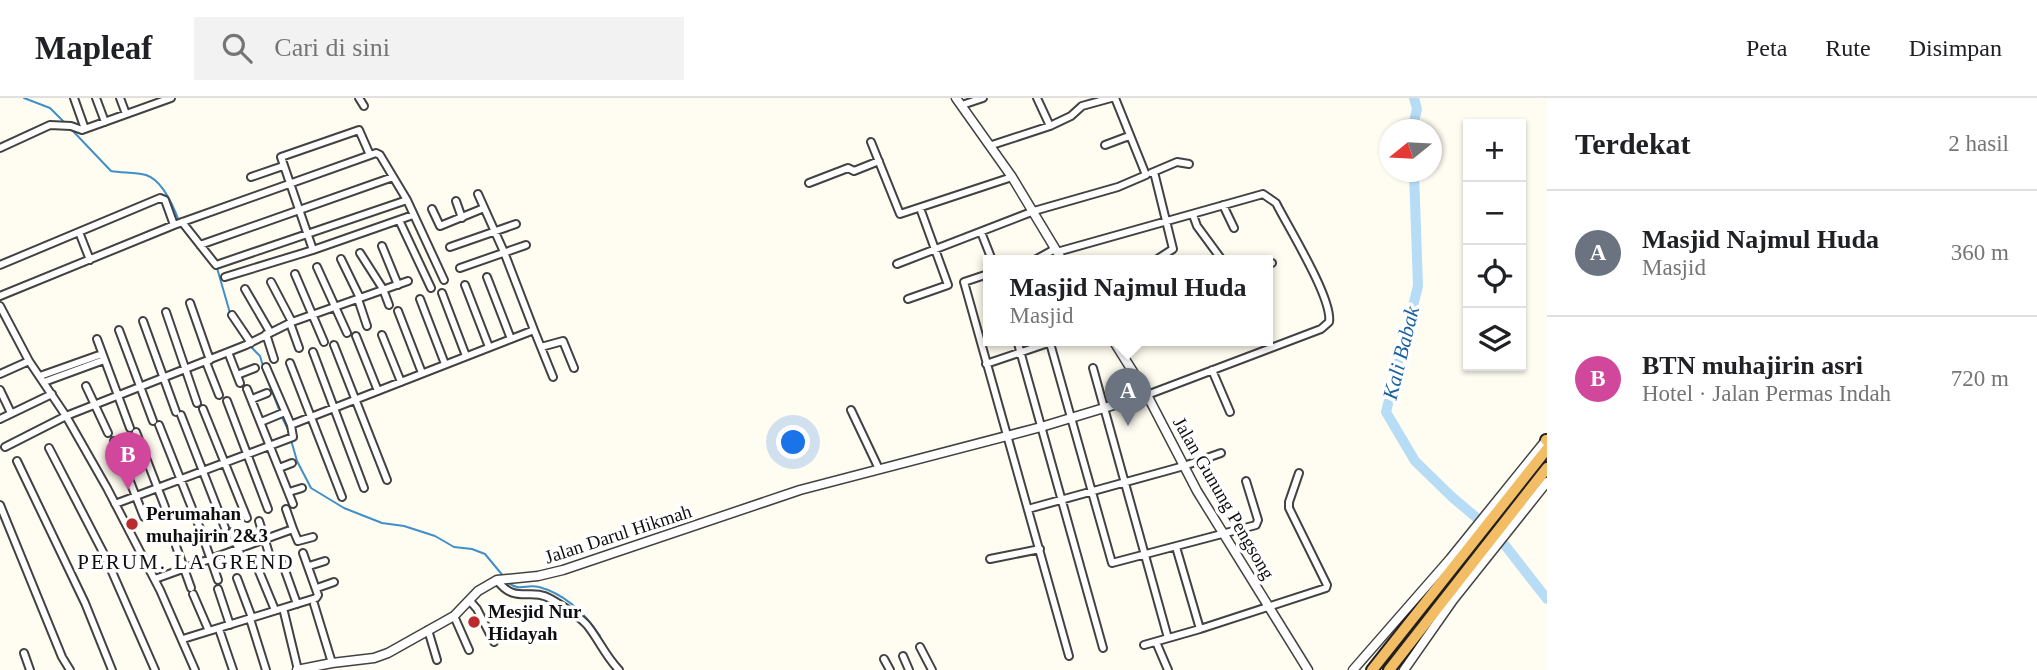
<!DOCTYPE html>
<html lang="id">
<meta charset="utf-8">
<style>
body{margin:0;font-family:"Times New Roman",serif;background:#f2f2f2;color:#202124}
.controls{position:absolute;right:21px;top:21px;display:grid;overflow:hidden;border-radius:0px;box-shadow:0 2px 5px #0004}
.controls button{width:63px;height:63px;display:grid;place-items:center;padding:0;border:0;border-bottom:2px solid #e0e0e0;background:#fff;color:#202124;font:35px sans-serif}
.compass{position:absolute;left:1379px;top:21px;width:63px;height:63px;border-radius:50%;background:#fff;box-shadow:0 2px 5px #0004;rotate:252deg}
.you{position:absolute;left:794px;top:345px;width:24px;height:24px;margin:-18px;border:5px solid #fff;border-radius:50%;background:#1a73e8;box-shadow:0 0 0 10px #1a73e833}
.badge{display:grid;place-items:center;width:46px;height:46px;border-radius:50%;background:#ea580c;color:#fff;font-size:23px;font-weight:700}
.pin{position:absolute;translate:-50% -58px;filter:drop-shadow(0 2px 4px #0008)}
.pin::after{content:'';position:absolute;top:37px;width:24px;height:21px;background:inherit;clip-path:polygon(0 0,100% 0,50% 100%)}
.popup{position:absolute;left:983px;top:157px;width:290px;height:91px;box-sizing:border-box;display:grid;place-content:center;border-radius:0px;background:#fff;filter:drop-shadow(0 2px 5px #0005);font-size:23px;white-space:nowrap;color:#757577}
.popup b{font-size:26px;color:#202124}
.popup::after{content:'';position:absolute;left:50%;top:100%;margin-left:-14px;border:14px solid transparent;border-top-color:#fff}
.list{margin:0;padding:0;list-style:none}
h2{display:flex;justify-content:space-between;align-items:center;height:91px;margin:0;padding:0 28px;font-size:30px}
h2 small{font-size:23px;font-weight:400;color:#757577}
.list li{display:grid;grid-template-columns:46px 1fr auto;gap:21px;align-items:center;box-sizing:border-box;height:126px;padding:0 28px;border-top:2px solid #e0e0e0}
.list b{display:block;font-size:26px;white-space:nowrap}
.list p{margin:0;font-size:23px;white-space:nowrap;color:#757577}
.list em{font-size:23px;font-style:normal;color:#757577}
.icon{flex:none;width:38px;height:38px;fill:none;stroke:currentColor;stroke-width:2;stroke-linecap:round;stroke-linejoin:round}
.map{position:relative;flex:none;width:1547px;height:572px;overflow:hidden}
header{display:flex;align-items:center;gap:42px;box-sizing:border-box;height:98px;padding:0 35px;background:#fff;border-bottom:2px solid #e0e0e0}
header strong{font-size:33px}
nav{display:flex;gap:38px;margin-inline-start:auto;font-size:24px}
.search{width:490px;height:63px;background:#f2f2f2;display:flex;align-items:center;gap:18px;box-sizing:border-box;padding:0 24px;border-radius:0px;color:#757577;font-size:26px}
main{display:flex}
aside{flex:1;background:#fff}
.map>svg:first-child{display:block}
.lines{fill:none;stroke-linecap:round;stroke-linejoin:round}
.stream{stroke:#3f8fca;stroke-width:2}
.river{stroke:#b7dcf5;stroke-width:10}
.minor-casing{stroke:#424242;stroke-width:10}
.tertiary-casing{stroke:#424242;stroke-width:11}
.trunk-casing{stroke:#202020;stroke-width:14}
.minor{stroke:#fff;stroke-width:6}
.tertiary{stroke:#fff;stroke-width:8}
.trunk{stroke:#f2bd64;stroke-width:10}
.poi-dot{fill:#bb2a2d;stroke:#fff;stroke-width:2.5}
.labels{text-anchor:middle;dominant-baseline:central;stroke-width:7;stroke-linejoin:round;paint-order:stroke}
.street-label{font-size:19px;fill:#0f0f0f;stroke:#fff}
.poi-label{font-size:19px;font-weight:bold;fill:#0f0f0f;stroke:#fff;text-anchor:start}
.water-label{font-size:21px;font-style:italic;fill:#1a619e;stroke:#fff}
.neighbourhood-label{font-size:21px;letter-spacing:2px;fill:#0f0f0f;stroke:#fff}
</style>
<header>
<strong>Mapleaf</strong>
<div class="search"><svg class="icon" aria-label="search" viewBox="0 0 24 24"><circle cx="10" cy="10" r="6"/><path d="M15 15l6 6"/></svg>Cari di sini</div>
<nav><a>Peta</a><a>Rute</a><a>Disimpan</a></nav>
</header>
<main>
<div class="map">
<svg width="1547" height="572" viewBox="0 0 1547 572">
<rect width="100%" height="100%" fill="#fffcf1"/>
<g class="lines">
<!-- stream -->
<path class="stream" d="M 24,0 L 50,10 L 65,25
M 71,31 L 111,73 C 122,75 135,74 146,77 C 162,82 173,107 179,123
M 181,128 L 199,151
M 217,170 L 230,215
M 249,247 L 260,258 L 263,268
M 264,273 L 280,314
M 282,319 L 290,336
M 291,342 L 297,363 L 311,390 L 344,410 L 382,425 L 404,428 L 435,438 L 454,449 L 472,451 L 485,456 L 504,479
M 507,484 C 520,494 525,486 539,489 C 565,496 586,517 600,538"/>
<!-- river -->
<path class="river" d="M 1412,32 L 1417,11 L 1414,0
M 1414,74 L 1418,188 L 1386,314 L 1415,363 L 1452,399 L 1497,437 L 1547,501"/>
<!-- minor casing -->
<g class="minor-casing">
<path id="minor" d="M 74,0 L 85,31
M 96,0 L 105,24
M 120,0 L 126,16
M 359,0 L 364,8
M 1037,0 L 1050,28
M 962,7 L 983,0
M 871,44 L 900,116 L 1012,79
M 992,47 L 1050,28 L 1071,18 L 1082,8 L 1111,0
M 1105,47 L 1129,38
M 0,50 L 50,27 L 71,28 L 82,32 L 171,0
M 1154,74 L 1173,151 L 1156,162
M 1151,75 L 1177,64 L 1189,66
M 251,79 L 283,68
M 809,85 L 848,70 L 854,73 L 879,63
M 456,103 L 462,120
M 1223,107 L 1234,130
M 432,111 L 440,128 L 484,110
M 1193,117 L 1197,128 L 1222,162
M 399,122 L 431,190
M 182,124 L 216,167 L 407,102
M 79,134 L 90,162
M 981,134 L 992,162
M 200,147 L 393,79
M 382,148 L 398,187
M 450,149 L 516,126
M 313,152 L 413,117
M 1057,154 L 1256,98 L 1263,96 L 1276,105 C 1288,129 1333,201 1329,224 L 1321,231 L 1147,297
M 360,155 L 383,191 L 389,207
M 341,161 L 360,200
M 1035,162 L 1055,151
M 897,166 L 1034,113 L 1118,89 L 1146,77 L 1115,0
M 1268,166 L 1272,165
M 0,167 L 160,100 L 165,102 L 174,127
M 317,169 L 347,235
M 460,170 L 526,147
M 295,176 L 324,244
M 988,176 L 964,184 L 1069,558
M 225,179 L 313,152 L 281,59 L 359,32 L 370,57
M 487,179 L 511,241
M 271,184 L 292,224
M 465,187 L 489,249
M 245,191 L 270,234
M 442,195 L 466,258
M 0,198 L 174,127 L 376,55 L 380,57 L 407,102 L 444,182
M 358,201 L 367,228
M 420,201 L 445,266
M 908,201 L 948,187 L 920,110
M 190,205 L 210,262
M 0,208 L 29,263 L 66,318 L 107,390 L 160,492 L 195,572
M 398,213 L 422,275
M 166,214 L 197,305
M 232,217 L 251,245
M 143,223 L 176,314
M 290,225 L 299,250
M 119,232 L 153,323
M 534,232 L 553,279
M 266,236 L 274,261
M 382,237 L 401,284
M 356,238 L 378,293
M 97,241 L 130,330
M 1017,242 L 1103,550
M 1050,245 L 1112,465 L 1256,427 L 1258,422 L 1246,383
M 334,247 L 387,382
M 541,249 L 563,243 L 574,270
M 228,254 L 240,285
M 313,254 L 364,390
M 206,264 L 219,297
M 290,265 L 342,399
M 986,266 L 1057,242
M 266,269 L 291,327
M 1093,270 L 1168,540
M 1212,272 L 1230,314
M 0,276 L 29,263
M 237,277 L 255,270
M 40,278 L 102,256
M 44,284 L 104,262
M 86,288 L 108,335
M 247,291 L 293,406
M 0,292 L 11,315
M 252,301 L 267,295
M 227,303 L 268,411
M 203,311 L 247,420
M 851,312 L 879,371
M 181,317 L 225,430
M 0,321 L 52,296
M 261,324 L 285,314
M 159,327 L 201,433
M 136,334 L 165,409
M 114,343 L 144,419
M 5,349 L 66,318 L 246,247 L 292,224 L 408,183
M 49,350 L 106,460 L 155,572
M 17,363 L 85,505 L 112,572
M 279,370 L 292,365
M 289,394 L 302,390
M 115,406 L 293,339 L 291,327 L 293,326 L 534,232 L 504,154 L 478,96
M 0,407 L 62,559 L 70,572
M 1028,411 L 1184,368 L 1221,355
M 259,423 L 270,459
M 293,431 L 298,443 L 313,439
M 232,434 L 245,469
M 204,442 L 218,482
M 176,448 L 191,490
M 1176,449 L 1200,531 L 1326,490 L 1327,487 L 1289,410 L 1289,404 L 1299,375
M 990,461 L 1040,451
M 282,464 L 297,506
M 309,468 L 325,463
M 258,471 L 275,512
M 237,480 L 252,520
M 155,481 L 293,431 L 286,411
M 497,482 C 515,507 531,489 551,501 C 563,508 578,517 587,527 C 599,542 606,559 619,572
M 317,490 L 334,484
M 218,491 L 230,527
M 193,496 L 209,533
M 470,503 L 477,511 L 494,544
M 314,506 L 332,565
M 284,514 L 298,572
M 454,518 L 469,552
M 251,524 L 266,572
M 428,532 L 437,562
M 220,534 L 233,572
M 183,541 L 316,500 L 318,497 L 303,455
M 1156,544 L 1168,572
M 1144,547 L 1200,531
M 920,549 L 932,572
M 24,555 L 30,572
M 903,558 L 909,572
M 884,561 L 890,572"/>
</g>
<!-- tertiary casing -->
<g class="tertiary-casing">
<path id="tertiary" d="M 956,0 L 1012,79 L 1062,162
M 1113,242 L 1145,293 L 1197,393 L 1308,572
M 297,572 L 332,565 L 374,560 L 388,555 L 454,518 L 478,493 L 497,482 L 538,478 L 563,472 L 800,392 L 1041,329 L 1147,297
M 1353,572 L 1450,461 L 1547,341
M 1404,572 L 1453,502 L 1547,384"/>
</g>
<!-- trunk casing -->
<g class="trunk-casing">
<path id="trunk" d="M 1546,342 L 1547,343
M 1372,572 L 1547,351
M 1389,572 L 1547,370"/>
</g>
<!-- minor -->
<use href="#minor" class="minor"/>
<!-- tertiary -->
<use href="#tertiary" class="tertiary"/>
<!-- trunk -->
<use href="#trunk" class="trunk"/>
</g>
<!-- markers -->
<g class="poi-dot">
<circle cx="132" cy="426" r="7"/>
<circle cx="474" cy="524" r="7"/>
</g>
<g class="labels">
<!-- street labels -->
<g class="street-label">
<text transform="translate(1224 400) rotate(60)">Jalan Gunung Pengsong</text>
<text transform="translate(618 436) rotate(-18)">Jalan Darul Hikmah</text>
</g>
<!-- poi labels -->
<g class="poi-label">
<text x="146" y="415">Perumahan<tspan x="146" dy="22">muhajirin 2&amp;3</tspan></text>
<text x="488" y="513">Mesjid Nur<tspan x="488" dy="22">Hidayah</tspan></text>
</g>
<!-- water labels -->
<g class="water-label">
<text transform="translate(1401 255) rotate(-76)">Kali Babak</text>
</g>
<!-- neighbourhood labels -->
<g class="neighbourhood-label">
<text x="186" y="464">PERUM. LA GREND</text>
</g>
</g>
</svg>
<div class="controls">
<button>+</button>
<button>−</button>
<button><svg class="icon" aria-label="locate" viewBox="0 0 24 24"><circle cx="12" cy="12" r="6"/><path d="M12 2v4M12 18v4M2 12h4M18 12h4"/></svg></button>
<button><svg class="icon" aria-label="layers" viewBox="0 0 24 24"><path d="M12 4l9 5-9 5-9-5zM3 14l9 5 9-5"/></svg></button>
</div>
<svg class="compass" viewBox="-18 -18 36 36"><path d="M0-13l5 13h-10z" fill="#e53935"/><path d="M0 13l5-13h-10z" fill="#757577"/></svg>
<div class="you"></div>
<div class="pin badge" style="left:1128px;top:328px;background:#6b7280">A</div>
<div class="popup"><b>Masjid Najmul Huda</b>Masjid</div>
<div class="pin badge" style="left:128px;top:392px;background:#d1479c">B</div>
</div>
<aside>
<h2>Terdekat<small>2 hasil</small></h2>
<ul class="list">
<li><span class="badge" style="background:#6b7280">A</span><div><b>Masjid Najmul Huda</b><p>Masjid</p></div><em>360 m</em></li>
<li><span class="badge" style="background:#d1479c">B</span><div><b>BTN muhajirin asri</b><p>Hotel · Jalan Permas Indah</p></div><em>720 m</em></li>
</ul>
</aside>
</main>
